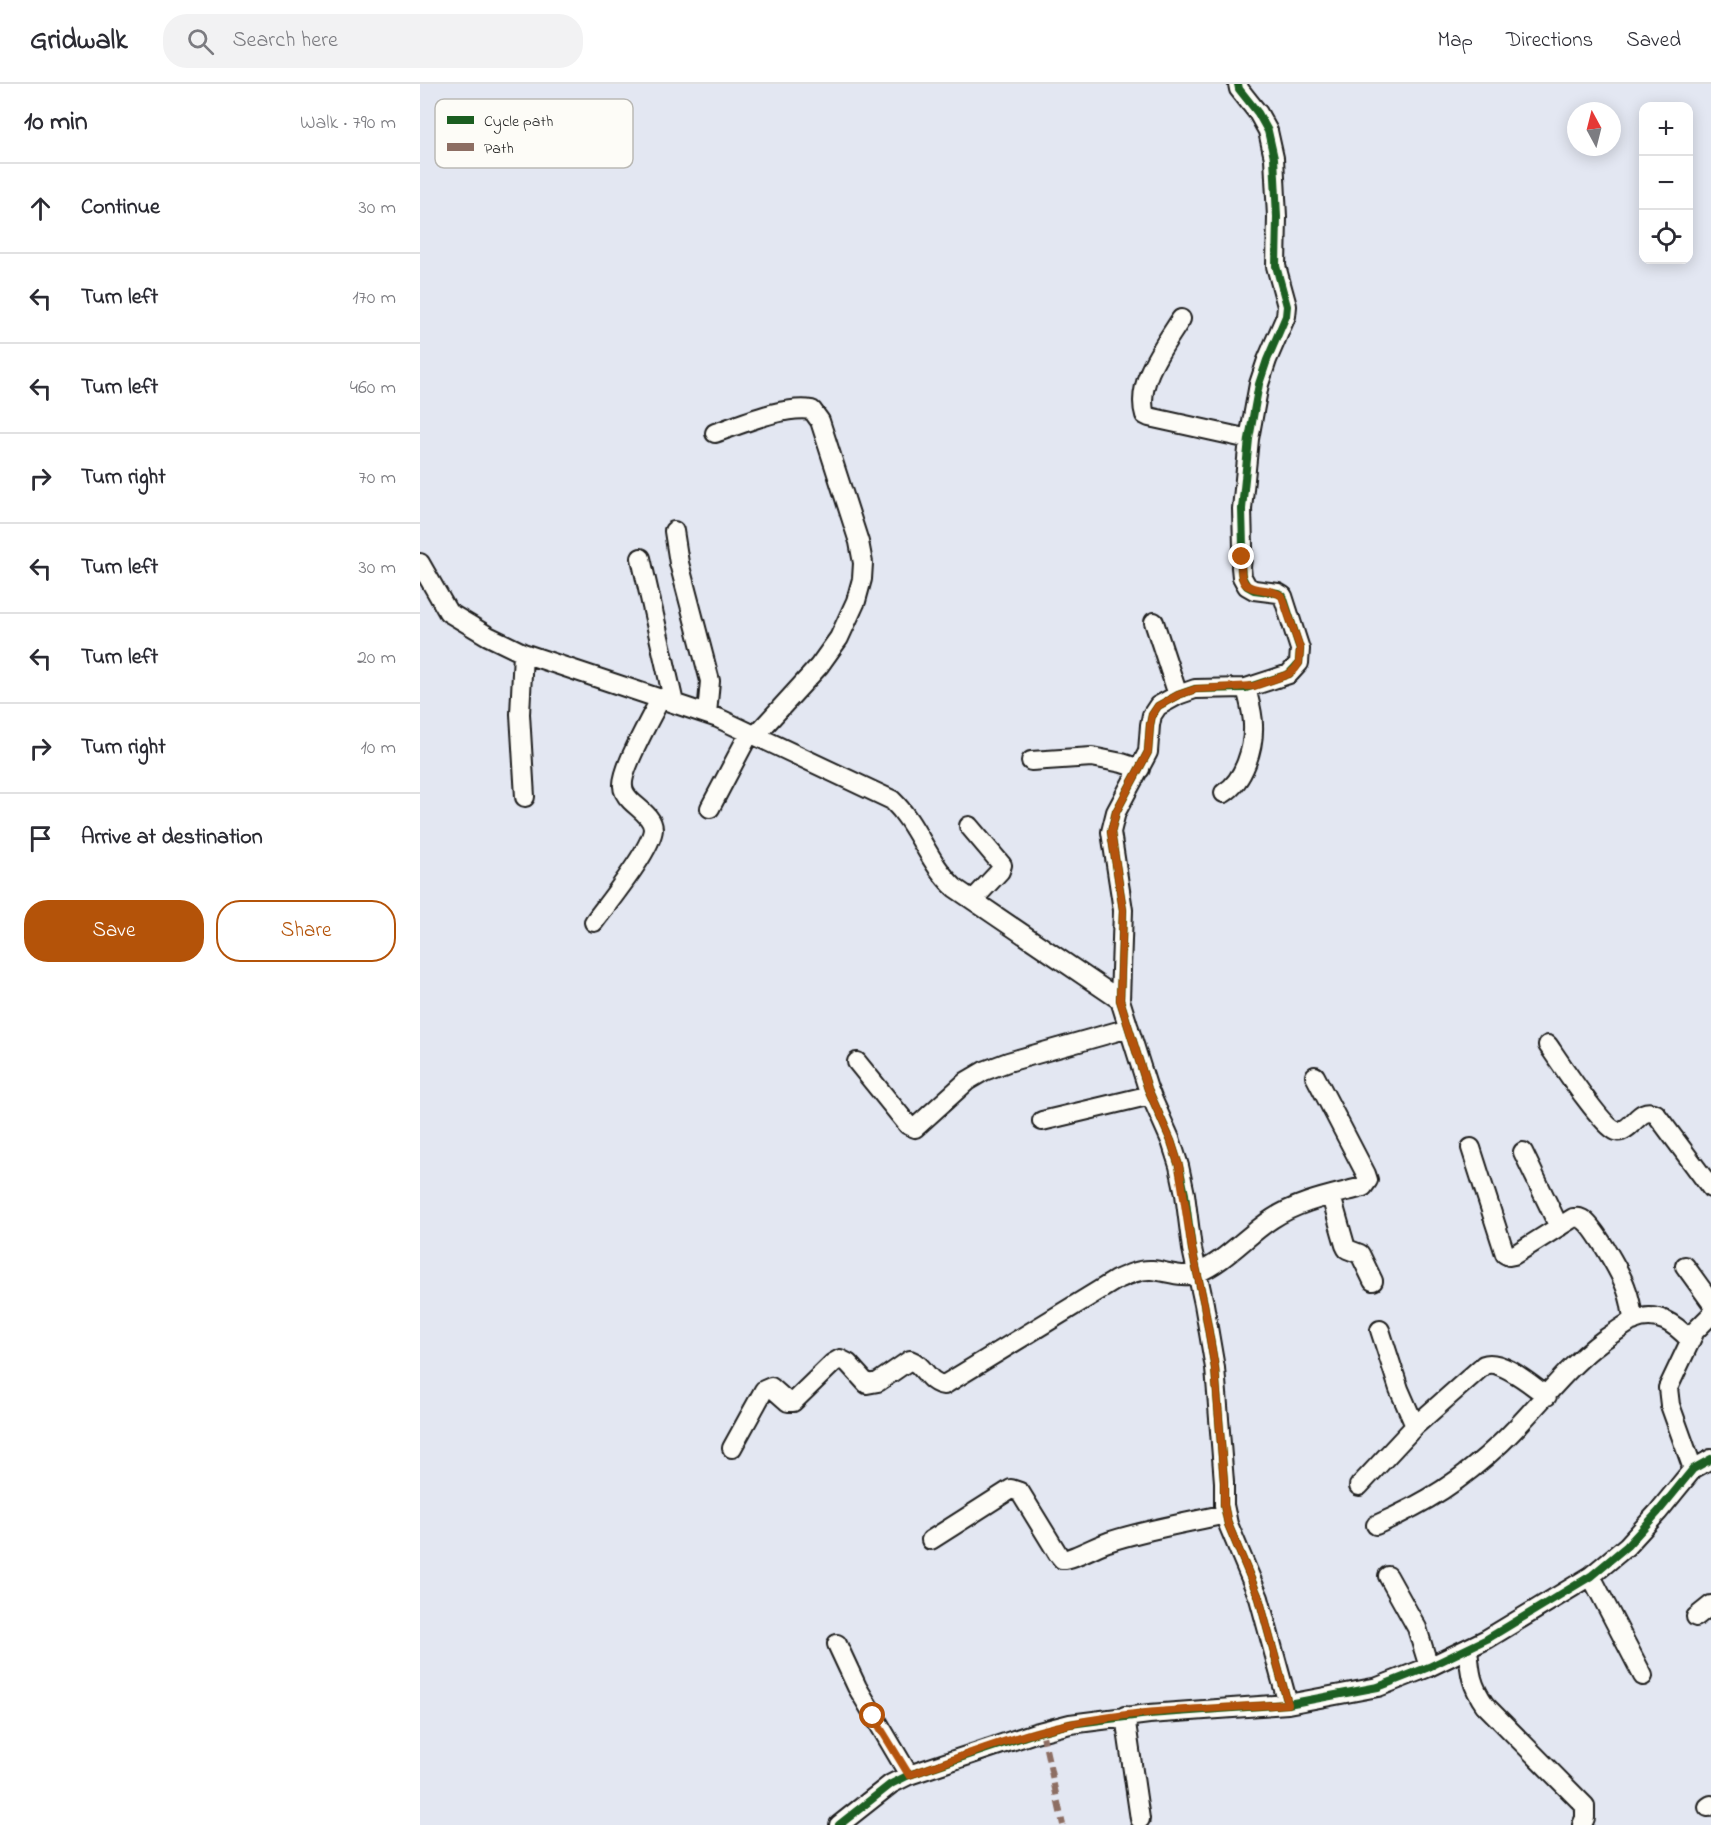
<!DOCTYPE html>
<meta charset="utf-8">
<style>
body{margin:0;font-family:"Indie Flower",sans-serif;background:#f2f2f3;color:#2b2b33}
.controls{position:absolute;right:18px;top:18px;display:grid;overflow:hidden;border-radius:12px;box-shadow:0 3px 15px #0003}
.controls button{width:54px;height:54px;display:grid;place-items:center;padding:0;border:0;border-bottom:2px solid #e1e1e2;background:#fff;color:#2b2b33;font:30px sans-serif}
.compass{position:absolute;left:1147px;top:18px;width:54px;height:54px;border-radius:50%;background:#fff;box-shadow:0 3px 15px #0003;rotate:353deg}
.stop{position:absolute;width:18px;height:18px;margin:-14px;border:4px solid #b45309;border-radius:50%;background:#fff}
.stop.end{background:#b45309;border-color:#fff;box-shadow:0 2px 6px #0008}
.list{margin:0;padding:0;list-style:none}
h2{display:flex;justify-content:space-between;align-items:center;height:78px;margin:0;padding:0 24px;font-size:26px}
h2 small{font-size:20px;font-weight:400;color:#7c7c81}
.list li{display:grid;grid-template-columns:39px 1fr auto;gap:18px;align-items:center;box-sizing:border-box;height:90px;padding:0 24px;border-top:2px solid #e1e1e2}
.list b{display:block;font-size:22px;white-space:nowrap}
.list em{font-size:20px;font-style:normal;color:#7c7c81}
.actions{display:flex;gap:12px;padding:18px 24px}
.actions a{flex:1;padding:14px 0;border:2px solid #b45309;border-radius:24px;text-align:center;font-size:21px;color:#b45309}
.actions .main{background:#b45309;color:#fff}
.icon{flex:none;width:33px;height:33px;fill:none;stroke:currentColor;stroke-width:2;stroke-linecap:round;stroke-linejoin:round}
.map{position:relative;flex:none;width:1291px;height:1741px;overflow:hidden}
header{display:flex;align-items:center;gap:36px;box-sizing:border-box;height:84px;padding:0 30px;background:#fff;border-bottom:2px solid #e1e1e2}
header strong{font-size:28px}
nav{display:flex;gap:33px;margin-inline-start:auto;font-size:21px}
.search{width:420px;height:54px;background:#f2f2f3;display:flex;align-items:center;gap:15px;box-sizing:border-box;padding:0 21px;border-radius:24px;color:#7c7c81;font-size:22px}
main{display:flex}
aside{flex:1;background:#fff}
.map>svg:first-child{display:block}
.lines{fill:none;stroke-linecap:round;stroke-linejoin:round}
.minor-casing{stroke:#1c1c1c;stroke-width:22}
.minor{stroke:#fdfcf7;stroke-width:18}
.quiet{stroke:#8d6e63;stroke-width:6;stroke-dasharray:12 6;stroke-linecap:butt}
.cycleway-casing{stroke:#fdfcf7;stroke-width:11}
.cycleway{stroke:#1b5e20;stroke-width:8}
.route{stroke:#b45309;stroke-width:8}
.key{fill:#fdfcf7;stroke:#bab9b5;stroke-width:1.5}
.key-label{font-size:16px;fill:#1c1c1c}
</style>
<header>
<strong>Gridwalk</strong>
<div class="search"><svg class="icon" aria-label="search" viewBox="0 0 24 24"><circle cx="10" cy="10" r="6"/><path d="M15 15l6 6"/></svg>Search here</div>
<nav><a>Map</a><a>Directions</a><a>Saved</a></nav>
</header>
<main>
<aside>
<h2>10 min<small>Walk · 790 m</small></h2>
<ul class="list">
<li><svg class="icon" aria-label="ahead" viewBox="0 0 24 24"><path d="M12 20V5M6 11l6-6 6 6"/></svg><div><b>Continue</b></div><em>30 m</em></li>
<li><svg class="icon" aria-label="left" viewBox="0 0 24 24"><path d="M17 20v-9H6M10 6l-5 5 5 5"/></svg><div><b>Turn left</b></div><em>170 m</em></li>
<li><svg class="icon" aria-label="left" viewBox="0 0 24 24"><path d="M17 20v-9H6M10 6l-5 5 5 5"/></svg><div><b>Turn left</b></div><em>460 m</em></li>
<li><svg class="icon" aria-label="right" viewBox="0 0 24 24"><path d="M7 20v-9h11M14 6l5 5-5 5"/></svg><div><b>Turn right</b></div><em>70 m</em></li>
<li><svg class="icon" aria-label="left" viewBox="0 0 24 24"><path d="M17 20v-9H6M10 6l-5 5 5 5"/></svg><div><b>Turn left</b></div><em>30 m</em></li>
<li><svg class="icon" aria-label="left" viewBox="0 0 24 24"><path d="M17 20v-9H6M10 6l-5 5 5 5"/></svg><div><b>Turn left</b></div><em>20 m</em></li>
<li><svg class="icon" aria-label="right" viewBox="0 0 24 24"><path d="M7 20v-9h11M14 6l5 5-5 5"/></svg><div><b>Turn right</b></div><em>10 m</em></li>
<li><svg class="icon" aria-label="arrive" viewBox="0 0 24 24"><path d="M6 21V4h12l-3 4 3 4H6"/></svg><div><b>Arrive at destination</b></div></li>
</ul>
<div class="actions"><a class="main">Save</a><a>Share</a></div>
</aside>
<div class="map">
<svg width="1291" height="1741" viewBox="0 0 1291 1741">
<rect width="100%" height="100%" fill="#e3e7f2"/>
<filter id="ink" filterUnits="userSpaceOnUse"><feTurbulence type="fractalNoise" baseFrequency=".0167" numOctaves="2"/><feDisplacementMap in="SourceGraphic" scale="12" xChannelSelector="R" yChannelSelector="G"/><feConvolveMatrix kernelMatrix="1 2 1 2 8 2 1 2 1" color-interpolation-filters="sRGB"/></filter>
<g filter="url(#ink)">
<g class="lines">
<!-- minor casing -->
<g class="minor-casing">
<path id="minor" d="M 818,0 L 819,5 L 838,29 L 848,47 L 854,74 L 857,133 L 856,182 L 867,222 L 866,232 L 847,276 L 839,300 L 829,355 L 822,425 L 823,463 L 821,483 L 822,493 L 827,502 L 834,506 L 858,509 L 863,512 L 880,565 L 879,579 L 869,590 L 826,604 L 775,605 L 758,611 L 738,622 L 732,631 L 730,641 L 728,668 L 696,728 L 691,748 L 703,826 L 700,916 L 728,1005 L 751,1057 L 759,1082 L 765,1110 L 772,1165 L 784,1220 L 795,1284 L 804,1398 L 804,1421 L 808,1440 L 839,1514 L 868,1620
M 761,235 C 745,261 715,298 725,331 L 729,333 L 829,355
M 295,349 C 322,340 364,321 392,326 L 400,337 L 439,458 L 443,479 L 442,495 L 436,517 L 419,554 L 399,582 L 335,652
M 254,447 L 259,479 L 290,597 L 287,630
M 221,474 L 254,619
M 0,479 L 28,528 L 68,552 L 103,569 L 298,634 L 472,716 C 499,742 507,778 535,804 L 700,916
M 734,538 L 758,611
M 103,569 L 100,630 L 105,713
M 611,677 L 672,673 L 702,679 L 720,685
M 804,709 C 824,697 834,664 833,641 C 833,629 829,616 826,604
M 290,724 L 329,650
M 549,742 L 582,781 L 580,787 L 553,816
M 174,838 C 187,820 232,765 233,745 C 233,733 219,725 211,717 C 207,713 203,708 203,702 C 201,686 232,631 241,614
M 1128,961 C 1139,977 1182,1042 1196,1047 C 1199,1048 1202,1047 1205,1045 C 1216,1039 1221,1023 1236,1030 L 1291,1104
M 437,978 L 488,1041 L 495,1044 L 547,997 L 564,987 L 588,978 L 709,944
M 622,1037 L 731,1011
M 1051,1064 L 1085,1170 L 1089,1172 L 1094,1171 L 1153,1134 C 1157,1134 1158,1133 1162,1135 C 1174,1141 1201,1190 1206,1204 C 1210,1214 1212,1225 1213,1237
M 1103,1068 L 1139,1143
M 911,1112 L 925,1161 L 927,1165 L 940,1170 L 953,1197
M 1265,1182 L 1291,1218
M 960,1246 L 979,1305 L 995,1342
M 312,1364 L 344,1306 L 351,1303 L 368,1318 L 373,1318 L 413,1279 L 420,1275 L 428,1279 L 447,1300 L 458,1298 L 490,1276 C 505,1281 507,1299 524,1301 L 696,1196 C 707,1191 720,1185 732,1186 C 746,1187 764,1195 777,1189 C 805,1178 827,1151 852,1135 C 879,1117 913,1111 943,1103 L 948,1096 L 946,1090 L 895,992
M 1273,1385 L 1250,1321 L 1248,1304 L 1275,1247 L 1291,1231
M 939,1402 L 995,1342 L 1064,1281 C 1081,1274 1112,1302 1127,1312
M 956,1441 C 1006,1419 1041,1397 1081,1359 C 1120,1322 1149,1277 1195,1248 C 1201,1244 1208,1239 1214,1236 C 1238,1227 1255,1240 1270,1256
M 511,1456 L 591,1405 L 600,1408 L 638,1470 L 642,1475 C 649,1477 678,1461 688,1458 C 727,1445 767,1439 806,1430
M 968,1492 L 997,1544 L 1009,1583
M 1171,1492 L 1223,1592
M 1276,1533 L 1291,1521
M 417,1560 L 437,1603 L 489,1691
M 1048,1564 C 1050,1589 1051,1601 1065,1621 L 1165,1722 L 1165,1734 L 1162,1741
M 705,1632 L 720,1735
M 1288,1723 L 1291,1721
M 419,1741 L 471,1700 L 489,1691 L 615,1649 L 650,1640 L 729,1630 L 868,1620 L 958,1603 L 1009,1583 L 1067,1555 L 1171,1492 L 1207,1462 L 1238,1428 L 1273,1385 L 1291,1375"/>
</g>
<!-- minor -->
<use href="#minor" class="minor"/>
<!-- quiet -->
<path class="quiet" d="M 622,1647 L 643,1741"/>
<!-- cycleway casing -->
<g class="cycleway-casing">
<path id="cycleway" d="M 818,0 L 819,5 L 838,29 L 848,47 L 854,74 L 857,133 L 856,182 L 867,222 L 866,232 L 847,276 L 839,300 L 829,355 L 822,425 L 823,463 L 821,483 L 822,493 L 827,502 L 834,506 L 858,509 L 863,512 L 880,565 L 879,579 L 869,590 L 826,604 L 775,605 L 758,611 L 738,622 L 732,631 L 730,641 L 728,668 L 696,728 L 691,748 L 703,826 L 700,916 L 728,1005 L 751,1057 L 759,1082 L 765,1110 L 772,1165 L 784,1220 L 795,1284 L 804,1398 L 804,1421 L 808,1440 L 839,1514 L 868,1620
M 419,1741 L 471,1700 L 489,1691 L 615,1649 L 650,1640 L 729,1630 L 868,1620 L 958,1603 L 1009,1583 L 1067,1555 L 1171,1492 L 1207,1462 L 1238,1428 L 1273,1385 L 1291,1375"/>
</g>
<!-- cycleway -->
<use href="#cycleway" class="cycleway"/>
</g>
</g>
<g class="lines" filter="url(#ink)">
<!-- route -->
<path class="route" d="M 453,1632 L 489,1691 C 542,1673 595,1651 650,1640 C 721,1625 796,1625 868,1620 L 839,1514 L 808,1440 L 804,1421 L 804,1398 L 795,1284 L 784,1220 L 772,1165 L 759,1082 L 751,1057 L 728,1005 L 700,916 L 703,826 L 691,748 L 696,728 L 728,668 L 730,641 L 732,631 L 738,622 L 758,611 L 776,605 L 834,602 L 869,590 L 875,585 L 879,579 L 880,564 L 862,512 C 841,498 816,517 822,473"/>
</g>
<!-- legend -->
<rect x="15" y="15" width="198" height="69" rx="9" class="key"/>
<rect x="27" y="32" width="27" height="8" fill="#1b5e20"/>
<rect x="27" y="59" width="27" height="8" fill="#8d6e63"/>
<g class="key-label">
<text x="64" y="42">Cycle path</text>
<text x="64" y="69">Path</text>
</g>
</svg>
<div class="controls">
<button>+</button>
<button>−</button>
<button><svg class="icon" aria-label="locate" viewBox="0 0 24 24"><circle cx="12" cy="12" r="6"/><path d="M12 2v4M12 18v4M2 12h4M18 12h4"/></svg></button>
</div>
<svg class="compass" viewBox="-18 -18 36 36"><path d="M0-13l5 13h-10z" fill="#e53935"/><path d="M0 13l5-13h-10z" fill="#7c7c81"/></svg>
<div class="stop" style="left:453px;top:1632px"></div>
<div class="stop end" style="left:822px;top:473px"></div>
</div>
</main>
